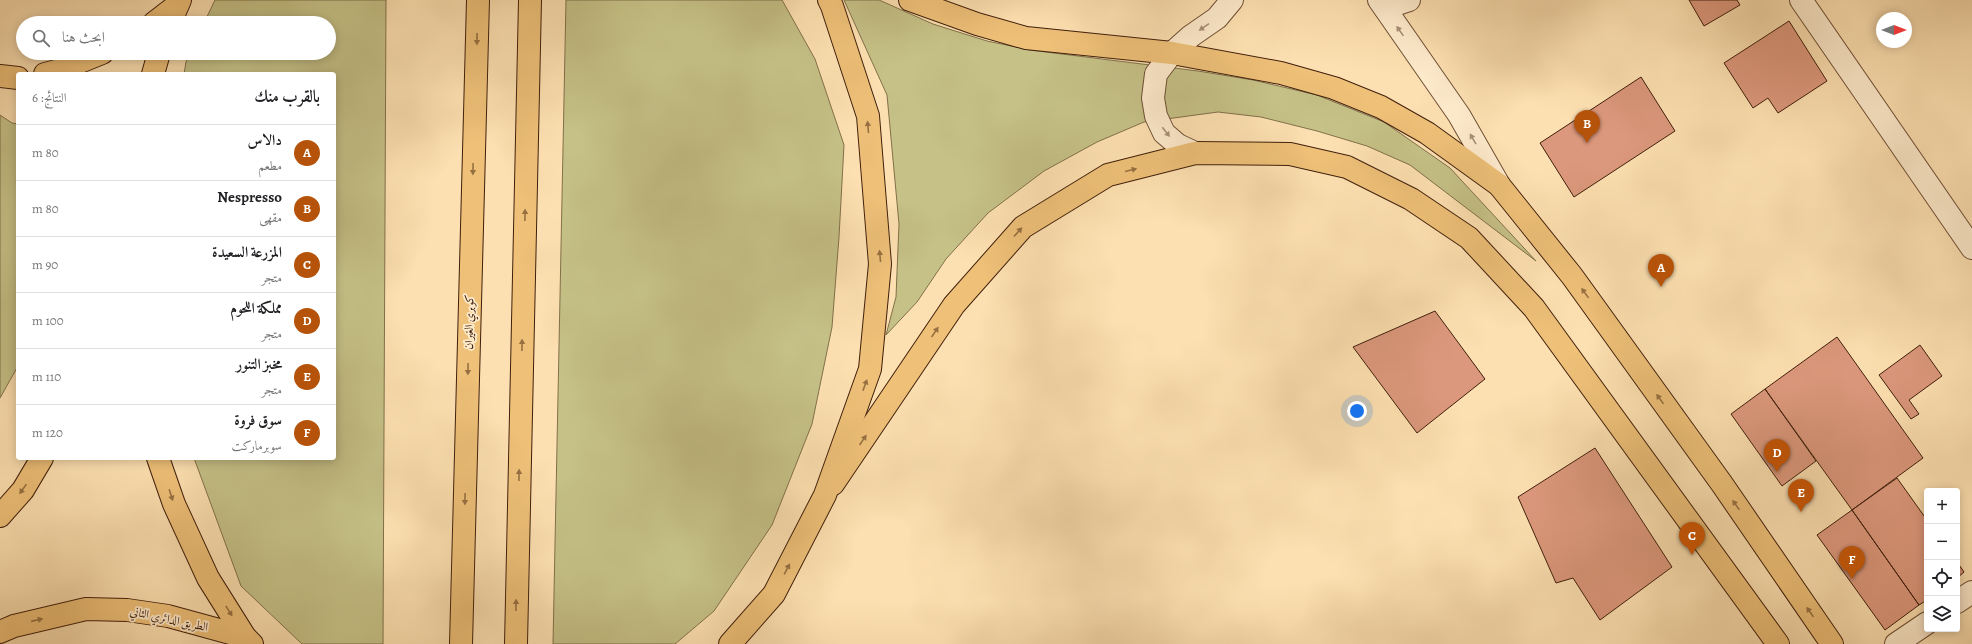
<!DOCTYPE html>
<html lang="ar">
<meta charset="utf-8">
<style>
body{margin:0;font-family:Alegreya,Amiri,serif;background:#f6f6f6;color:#202124;direction:rtl}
.controls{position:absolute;right:12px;bottom:12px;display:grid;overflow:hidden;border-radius:4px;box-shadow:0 2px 10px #0003}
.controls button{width:36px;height:36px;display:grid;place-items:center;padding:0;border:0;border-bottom:1px solid #e0e0e0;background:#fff;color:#202124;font:20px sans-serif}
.compass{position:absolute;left:1876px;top:12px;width:36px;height:36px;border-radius:50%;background:#fff;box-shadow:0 2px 10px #0003;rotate:90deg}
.you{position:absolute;left:1357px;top:411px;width:14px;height:14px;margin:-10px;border:3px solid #fff;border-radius:50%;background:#1a73e8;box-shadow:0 0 0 6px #1a73e833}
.badge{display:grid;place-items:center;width:26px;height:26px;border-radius:50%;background:#b45309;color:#fff;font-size:13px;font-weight:700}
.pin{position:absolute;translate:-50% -33px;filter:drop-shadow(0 1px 2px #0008)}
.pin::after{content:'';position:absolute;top:21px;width:14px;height:12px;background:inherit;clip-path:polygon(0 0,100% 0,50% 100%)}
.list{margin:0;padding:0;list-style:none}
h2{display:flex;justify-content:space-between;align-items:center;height:52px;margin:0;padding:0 16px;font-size:17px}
h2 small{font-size:13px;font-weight:400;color:#757577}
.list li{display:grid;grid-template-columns:26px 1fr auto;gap:12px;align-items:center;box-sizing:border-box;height:56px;padding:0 16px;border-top:1px solid #e0e0e0}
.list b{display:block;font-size:15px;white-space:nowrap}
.list p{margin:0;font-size:13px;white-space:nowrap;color:#757577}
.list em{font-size:13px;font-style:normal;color:#757577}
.icon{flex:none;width:22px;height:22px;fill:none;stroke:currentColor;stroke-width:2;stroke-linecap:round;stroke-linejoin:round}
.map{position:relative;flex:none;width:1972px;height:644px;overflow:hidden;direction:ltr}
.search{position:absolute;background:#fff;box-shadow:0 2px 10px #0003;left:16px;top:16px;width:320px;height:44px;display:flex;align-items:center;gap:10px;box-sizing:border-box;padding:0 14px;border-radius:22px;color:#757577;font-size:15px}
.panel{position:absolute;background:#fff;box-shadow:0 2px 10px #0003;left:16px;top:72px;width:320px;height:388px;border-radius:4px;direction:rtl}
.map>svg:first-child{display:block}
.green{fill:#c5c187;stroke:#82704a}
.building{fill:#dc987c;stroke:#401f0c}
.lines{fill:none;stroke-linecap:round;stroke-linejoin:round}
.minor-casing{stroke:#6f4f35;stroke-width:24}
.tertiary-casing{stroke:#6f4f35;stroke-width:24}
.primary-casing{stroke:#401f0c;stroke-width:24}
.trunk-casing{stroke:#401f0c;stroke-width:24}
.motorway-casing{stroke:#401f0c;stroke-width:24}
.minor{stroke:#feebcc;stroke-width:22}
.tertiary{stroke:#feebcc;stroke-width:22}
.primary{stroke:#eec078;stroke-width:22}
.trunk{stroke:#eec078;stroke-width:22}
.motorway{stroke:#eec078;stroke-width:22}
.oneway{fill:#a88f76}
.oneway2{fill:#977042}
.labels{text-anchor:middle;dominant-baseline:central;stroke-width:3.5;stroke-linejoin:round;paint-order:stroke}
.street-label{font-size:12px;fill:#401f0c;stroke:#feebcc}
</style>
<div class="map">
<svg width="1972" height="644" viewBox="0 0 1972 644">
<rect width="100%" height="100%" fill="#fde0b1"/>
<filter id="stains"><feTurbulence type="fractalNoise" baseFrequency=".005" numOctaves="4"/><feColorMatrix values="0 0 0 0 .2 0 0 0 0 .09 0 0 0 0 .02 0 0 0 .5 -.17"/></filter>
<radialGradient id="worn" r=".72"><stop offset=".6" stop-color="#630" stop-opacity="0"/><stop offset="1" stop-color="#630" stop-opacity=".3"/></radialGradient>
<!-- green -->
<path class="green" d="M 215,0 L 386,0 L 383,644 L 302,644 L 241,586 L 194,458 L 334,458 L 334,74 L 184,74 L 186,62 L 190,53 L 329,53 L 329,23 L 204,23 Z
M 566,0 L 782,0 L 815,59 L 844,145 L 839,237 L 832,327 L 812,424 L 772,525 L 714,611 L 675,644 L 553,644 Z
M 844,0 L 879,0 L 933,24 L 987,41 L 1030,50 L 1198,71 L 1253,80 L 1317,95 L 1384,122 L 1450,168 L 1536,261 L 1410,165 L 1367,146 L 1317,131 L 1261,117 L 1218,112 L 1144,122 L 1097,142 L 1044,171 L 988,213 L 946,259 L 917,302 L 886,335 L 896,297 L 899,224 L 887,95 Z
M 0,115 L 12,123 L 18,124 L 18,366 L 0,398 Z"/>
<!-- building -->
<path class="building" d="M 1689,0 L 1737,0 L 1740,5 L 1704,26 Z
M 1789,21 L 1827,81 L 1778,113 L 1768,98 L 1753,108 L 1724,63 Z
M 1641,77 L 1675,131 L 1574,197 L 1540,143 Z
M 1435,311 L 1485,379 L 1417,433 L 1353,347 Z
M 1837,337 L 1923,458 L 1852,510 L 1765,389 Z
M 1920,345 L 1942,376 L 1909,400 L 1919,414 L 1911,419 L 1879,375 Z
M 1765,389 L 1816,461 L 1782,486 L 1731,414 Z
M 1595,448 L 1672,567 L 1600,620 L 1573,578 L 1556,583 L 1518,497 Z
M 1897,478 L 1927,520 L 1927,600 L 1919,605 L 1852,510 Z
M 1852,510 L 1919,605 L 1885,630 L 1817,535 Z
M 1957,562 L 1964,572 L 1957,578 Z"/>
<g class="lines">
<!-- minor casing -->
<g class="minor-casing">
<path id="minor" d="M 1801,0 L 1972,248
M 1385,8 L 1409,0
M 1957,602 L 1972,592
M 1896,644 L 1927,623"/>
</g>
<!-- tertiary casing -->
<g class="tertiary-casing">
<path id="tertiary" d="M 1379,0 L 1459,115 L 1499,185
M 1195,153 L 1178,145 L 1164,133 L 1156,116 L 1153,98 L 1156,74 L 1172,53 L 1191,36 L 1217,18 L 1232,0"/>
</g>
<!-- primary casing -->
<g class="primary-casing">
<path id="primary" d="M 910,0 L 977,24 L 1026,38 L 1172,53 L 1281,73 L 1334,88 L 1381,107 L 1427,133 L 1499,185 L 1572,276 L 1722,484 L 1832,644
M 154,23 L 176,6
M 45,74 L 60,70 L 102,53
M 0,76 L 18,78
M 833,484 L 954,305 L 1023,227 L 1108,175 L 1195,153 L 1290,154 L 1347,167 L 1411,199 L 1469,238 L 1534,308 L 1778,644"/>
</g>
<!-- trunk casing -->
<g class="trunk-casing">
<path id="trunk" d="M 170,23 L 180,0
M 153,74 L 159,53
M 158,458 L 174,504 L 208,578 L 245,637 L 252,644
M 461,644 L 478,0
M 516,644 L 530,0
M 730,644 L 774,594 L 825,495 L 870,369 L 880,264 L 868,116 L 832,6 L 829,0"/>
</g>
<!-- motorway casing -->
<g class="motorway-casing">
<path id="motorway" d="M 0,516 L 23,490 L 42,458
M 0,632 L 14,626 L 86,609 L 127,610 L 168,616 L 245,637"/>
</g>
<!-- minor -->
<use href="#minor" class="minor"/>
<!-- tertiary -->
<use href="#tertiary" class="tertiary"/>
<!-- primary -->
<use href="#primary" class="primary"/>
<!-- trunk -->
<use href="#trunk" class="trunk"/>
<!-- motorway -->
<use href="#motorway" class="motorway"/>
</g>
<!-- one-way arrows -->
<defs><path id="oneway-solid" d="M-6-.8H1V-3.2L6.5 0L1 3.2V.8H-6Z"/></defs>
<g class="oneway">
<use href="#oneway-solid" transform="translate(1204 27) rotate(146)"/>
<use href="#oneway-solid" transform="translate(1400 31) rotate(-125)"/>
<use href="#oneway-solid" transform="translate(1166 132) rotate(52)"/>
<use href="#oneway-solid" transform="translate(1473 139) rotate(-120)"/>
</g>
<g class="oneway2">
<use href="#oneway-solid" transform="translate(477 39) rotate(91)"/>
<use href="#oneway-solid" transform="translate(868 127) rotate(-95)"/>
<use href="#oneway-solid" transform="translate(473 169) rotate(91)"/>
<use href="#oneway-solid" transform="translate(1131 170) rotate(-14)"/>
<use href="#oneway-solid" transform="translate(525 215) rotate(-89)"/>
<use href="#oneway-solid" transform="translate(1018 232) rotate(-48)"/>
<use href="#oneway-solid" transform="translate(880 256) rotate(-95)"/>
<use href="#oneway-solid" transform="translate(1585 293) rotate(-126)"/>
<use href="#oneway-solid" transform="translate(935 332) rotate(-56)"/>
<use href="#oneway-solid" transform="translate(522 345) rotate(-89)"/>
<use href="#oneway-solid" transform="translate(468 369) rotate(91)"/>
<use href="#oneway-solid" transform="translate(865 385) rotate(-70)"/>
<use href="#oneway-solid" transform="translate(1660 399) rotate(-126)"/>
<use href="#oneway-solid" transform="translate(863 440) rotate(-56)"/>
<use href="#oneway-solid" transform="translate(519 475) rotate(-89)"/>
<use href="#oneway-solid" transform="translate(23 489) rotate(125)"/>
<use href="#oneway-solid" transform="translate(171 495) rotate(72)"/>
<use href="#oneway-solid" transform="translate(465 499) rotate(91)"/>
<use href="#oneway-solid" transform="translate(1736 505) rotate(-125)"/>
<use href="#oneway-solid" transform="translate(787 569) rotate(-62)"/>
<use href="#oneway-solid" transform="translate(516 605) rotate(-89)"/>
<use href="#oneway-solid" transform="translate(229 611) rotate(58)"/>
<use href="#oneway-solid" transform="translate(1810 612) rotate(-125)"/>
<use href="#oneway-solid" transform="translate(37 620) rotate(-13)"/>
</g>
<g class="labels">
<!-- street labels -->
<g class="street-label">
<text transform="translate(469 322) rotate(-89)">كوبري الغيران</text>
<text transform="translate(169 619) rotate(12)">الطريق الدائري الثاني</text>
</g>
</g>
<rect width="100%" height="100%" filter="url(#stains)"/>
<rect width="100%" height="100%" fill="url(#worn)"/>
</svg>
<div class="controls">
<button>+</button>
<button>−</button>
<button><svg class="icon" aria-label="locate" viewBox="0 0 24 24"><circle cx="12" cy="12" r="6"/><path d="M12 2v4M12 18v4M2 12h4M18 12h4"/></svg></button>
<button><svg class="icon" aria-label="layers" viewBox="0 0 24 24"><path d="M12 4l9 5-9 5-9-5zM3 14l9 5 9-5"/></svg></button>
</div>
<svg class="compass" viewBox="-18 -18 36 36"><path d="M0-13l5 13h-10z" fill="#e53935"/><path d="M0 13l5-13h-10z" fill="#757577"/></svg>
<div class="you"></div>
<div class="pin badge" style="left:1661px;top:287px">A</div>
<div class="pin badge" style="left:1587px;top:143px">B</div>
<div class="pin badge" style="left:1692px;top:555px">C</div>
<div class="pin badge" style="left:1777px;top:472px">D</div>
<div class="pin badge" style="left:1801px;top:512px">E</div>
<div class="pin badge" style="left:1852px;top:579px">F</div>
<div class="search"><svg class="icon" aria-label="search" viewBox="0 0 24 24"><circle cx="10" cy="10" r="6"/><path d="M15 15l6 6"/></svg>ابحث هنا</div>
<section class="panel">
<h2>بالقرب منك<small>النتائج: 6</small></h2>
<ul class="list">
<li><span class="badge">A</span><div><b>دالاس</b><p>مطعم</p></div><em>80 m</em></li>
<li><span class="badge">B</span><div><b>Nespresso</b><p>مقهى</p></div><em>80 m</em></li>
<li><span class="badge">C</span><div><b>المزرعة السعيدة</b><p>متجر</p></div><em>90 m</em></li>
<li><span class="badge">D</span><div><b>مملكة اللحوم</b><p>متجر</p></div><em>100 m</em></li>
<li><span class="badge">E</span><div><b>مخبز التنور</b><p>متجر</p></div><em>110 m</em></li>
<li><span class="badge">F</span><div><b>سوق فروة</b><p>سوبرماركت</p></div><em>120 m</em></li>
</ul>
</section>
</div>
